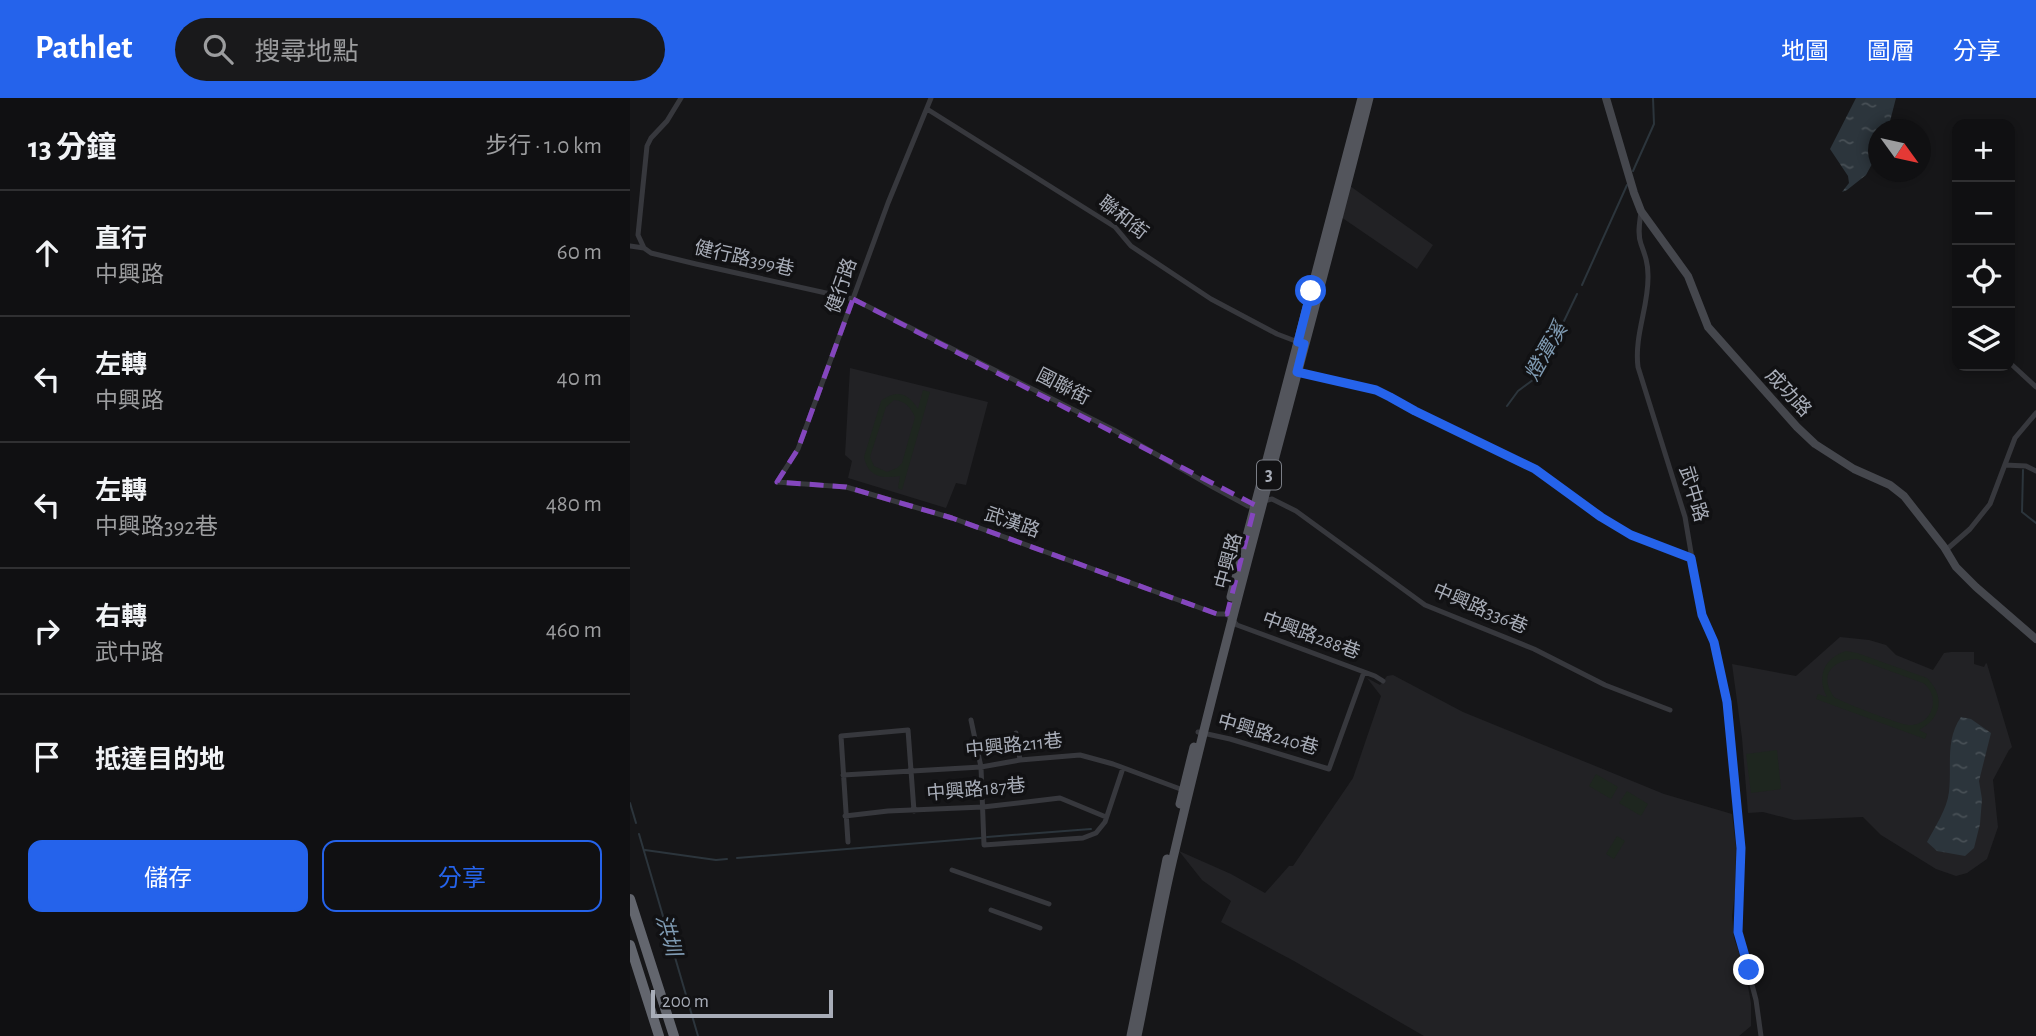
<!DOCTYPE html>
<html lang="zh-TW">
<meta charset="utf-8">
<style>
body{margin:0;font-family:"Alegreya Sans","Noto Sans TC",sans-serif;background:#19191b;color:#f1f3f6}
.controls{position:absolute;right:21px;top:21px;display:grid;overflow:hidden;border-radius:14px;box-shadow:0 4px 10px #0003}
.controls button{width:63px;height:63px;display:grid;place-items:center;padding:0;border:0;border-bottom:2px solid #303032;background:#101012;color:#f1f3f6;font:35px sans-serif}
.compass{position:absolute;left:1238px;top:21px;width:63px;height:63px;border-radius:50%;background:#101012;box-shadow:0 4px 10px #0003;rotate:123deg}
.scale{position:absolute;left:21px;bottom:18px;width:182px;box-sizing:border-box;padding-left:7px;border:4px solid #a8adb8;border-top:0;font-size:19px;line-height:24px;white-space:nowrap;color:#a8adb8;-webkit-text-stroke:5px #111113;paint-order:stroke}
.stop{position:absolute;width:21px;height:21px;margin:-16px;border:5px solid #2563eb;border-radius:50%;background:#fff}
.stop.end{background:#2563eb;border-color:#fff;box-shadow:0 2px 7px #0008}
.list{margin:0;padding:0;list-style:none}
h2{display:flex;justify-content:space-between;align-items:center;height:91px;margin:0;padding:0 28px;font-size:30px}
h2 small{font-size:23px;font-weight:400;color:#9c9d9f}
.list li{display:grid;grid-template-columns:46px 1fr auto;gap:21px;align-items:center;box-sizing:border-box;height:126px;padding:0 28px;border-top:2px solid #303032}
.list b{display:block;font-size:26px;white-space:nowrap}
.list p{margin:0;font-size:23px;white-space:nowrap;color:#9c9d9f}
.list em{font-size:23px;font-style:normal;color:#9c9d9f}
.actions{display:flex;gap:14px;padding:21px 28px}
.actions a{flex:1;padding:16px 0;border:2px solid #2563eb;border-radius:14px;text-align:center;font-size:24px;color:#2563eb}
.actions .main{background:#2563eb;color:#fff}
.icon{flex:none;width:38px;height:38px;fill:none;stroke:currentColor;stroke-width:2;stroke-linecap:round;stroke-linejoin:round}
.map{position:relative;flex:none;width:1406px;height:938px;overflow:hidden}
header{display:flex;align-items:center;gap:42px;box-sizing:border-box;height:98px;padding:0 35px;background:#2563eb;color:#fff}
header strong{font-size:33px}
nav{display:flex;gap:38px;margin-inline-start:auto;font-size:24px}
.search{width:490px;height:63px;background:#19191b;display:flex;align-items:center;gap:18px;box-sizing:border-box;padding:0 24px;border-radius:38px;color:#9c9d9f;font-size:26px}
main{display:flex}
aside{flex:1;background:#101012}
.map>svg:first-child{display:block}
.built{fill:#222225}
.green{fill:#1e261f;fill-rule:evenodd}
.water{fill:url(#water-ripples)}
.lines{fill:none;stroke-linecap:round;stroke-linejoin:round}
.stream{stroke:#2c353c;stroke-width:2}
.street{stroke:#37383d;stroke-width:5}
.secondary{stroke:#45474d;stroke-width:8}
.primary{stroke:#53555c;stroke-width:9}
.highway{stroke:#63666e;stroke-width:10}
.route{stroke:#2563eb;stroke-width:9}
.marked{fill:none;stroke:#8446be;stroke-width:5;stroke-dasharray:14 9;stroke-linejoin:round}
.labels{text-anchor:middle;dominant-baseline:central;stroke-width:7;stroke-linejoin:round;paint-order:stroke}
.shield{fill:#111113;stroke:#7b7e86;stroke-width:2}
.shield-label{font-size:18px;font-weight:bold;fill:#a8adb8}
.street-label{font-size:19px;fill:#a8adb8;stroke:#111113}
.water-label{font-size:21px;font-style:italic;fill:#7f9bb3;stroke:#111113}
</style>
<header>
<strong>Pathlet</strong>
<div class="search"><svg class="icon" aria-label="search" viewBox="0 0 24 24"><circle cx="10" cy="10" r="6"/><path d="M15 15l6 6"/></svg>搜尋地點</div>
<nav><a>地圖</a><a>圖層</a><a>分享</a></nav>
</header>
<main>
<aside>
<h2>13 分鐘<small>步行 · 1.0 km</small></h2>
<ul class="list">
<li><svg class="icon" aria-label="ahead" viewBox="0 0 24 24"><path d="M12 20V5M6 11l6-6 6 6"/></svg><div><b>直行</b><p>中興路</p></div><em>60 m</em></li>
<li><svg class="icon" aria-label="left" viewBox="0 0 24 24"><path d="M17 20v-9H6M10 6l-5 5 5 5"/></svg><div><b>左轉</b><p>中興路</p></div><em>40 m</em></li>
<li><svg class="icon" aria-label="left" viewBox="0 0 24 24"><path d="M17 20v-9H6M10 6l-5 5 5 5"/></svg><div><b>左轉</b><p>中興路392巷</p></div><em>480 m</em></li>
<li><svg class="icon" aria-label="right" viewBox="0 0 24 24"><path d="M7 20v-9h11M14 6l5 5-5 5"/></svg><div><b>右轉</b><p>武中路</p></div><em>460 m</em></li>
<li><svg class="icon" aria-label="arrive" viewBox="0 0 24 24"><path d="M6 21V4h12l-3 4 3 4H6"/></svg><div><b>抵達目的地</b></div></li>
</ul>
<div class="actions"><a class="main">儲存</a><a>分享</a></div>
</aside>
<div class="map">
<svg width="1406" height="938" viewBox="0 0 1406 938">
<defs>
<pattern id="water-ripples" width="26" height="14" patternUnits="userSpaceOnUse" patternTransform="scale(1.75)"><rect width="26" height="14" fill="#2c353c"/><path d="M2 4q2-2 4 0t4 0M15 11q2-2 4 0t4 0" fill="none" stroke="#485056"/></pattern>
</defs>
<rect width="100%" height="100%" fill="#161618"/>
<!-- built -->
<path class="built" d="M 720,88 L 803,147 L 787,171 L 711,119 Z
M 220,270 L 358,304 L 336,387 L 326,385 L 316,410 L 218,380 L 222,363 L 215,357 Z
M 1210,539 L 1239,542 L 1256,547 L 1266,557 L 1303,572 L 1314,555 L 1321,554 L 1344,554 L 1344,566 L 1354,569 L 1356,565 L 1357,566 L 1382,649 L 1379,652 L 1363,682 L 1368,729 L 1357,761 L 1337,775 L 1326,778 L 1306,771 L 1251,737 L 1233,719 L 1164,722 L 1133,714 L 1118,715 L 1112,640 L 1102,566 L 1166,578 Z
M 763,577 L 833,614 L 1034,696 L 1102,716 L 1106,749 L 1105,794 L 1102,818 L 1104,840 L 1115,872 L 1121,905 L 1121,928 L 1109,938 L 794,938 L 664,863 L 591,824 L 601,803 L 572,782 L 549,753 L 601,776 L 635,795 L 659,768 L 663,768 L 723,680 L 751,598 L 737,580 L 750,587 L 757,578 Z"/>
<!-- green -->
<path class="green" d="M 293,292 L 300,294 L 272,392 L 268,390 L 270,378 C 252,381 238,379 234,359 L 251,303 C 267,291 278,295 288,311 ZM 264,302 C 276,303 280,309 285,319 L 272,365 L 267,370 L 257,374 L 244,368 L 240,359 L 256,309 Z
M 1216,553 L 1227,555 L 1297,580 C 1315,598 1312,620 1289,632 L 1297,636 L 1295,641 L 1186,601 L 1188,596 L 1197,599 C 1186,579 1194,560 1216,553 ZM 1227,561 L 1293,585 C 1312,598 1302,629 1278,627 C 1269,626 1211,604 1204,599 C 1188,576 1203,562 1227,561 Z
M 1147,652 L 1151,691 L 1121,695 L 1116,656 Z
M 966,676 L 988,689 L 981,701 L 959,688 Z
M 997,693 L 1018,706 L 1011,718 L 989,705 Z
M 987,738 L 995,743 L 984,761 L 976,756 Z"/>
<!-- water -->
<path class="water" d="M 1226,0 L 1266,0 L 1258,31 L 1248,32 L 1248,55 L 1236,77 L 1217,92 L 1212,94 L 1219,85 L 1218,78 L 1200,51 Z
M 1331,619 L 1341,621 L 1361,635 L 1349,683 L 1352,701 L 1350,726 L 1344,750 L 1335,758 L 1307,753 L 1297,744 C 1305,729 1317,711 1319,694 C 1322,668 1315,642 1331,619 Z"/>
<g class="lines">
<!-- stream -->
<path class="stream" d="M 1003,73 L 1024,26 L 1023,0
M 952,187 L 997,87
M 877,308 L 888,293 L 907,279 L 947,196
M 1393,372 L 1392,414 L 1406,425
M 0,705 L 6,725
M 9,736 L 68,938
M 357,739 L 461,731
M 15,752 L 86,762 L 97,761
M 107,760 L 351,740"/>
<!-- street -->
<path class="street" d="M 301,0 L 258,105 L 168,351 L 147,384 L 216,389 L 322,420 L 587,516 L 597,516 L 607,527 L 745,578 L 753,583
M 297,11 L 485,129 L 501,148 L 581,201 L 647,236 L 668,244
M 1011,113 C 1010,124 1007,135 1011,146 C 1015,157 1018,165 1018,177 C 1019,208 1004,237 1008,269 L 1055,419 L 1068,496 L 1072,517 L 1084,544 L 1093,579 L 1111,750 L 1108,834 L 1126,902 L 1131,938
M 0,148 L 14,150 L 21,155 L 66,166 L 223,201 L 484,332 L 583,389 L 618,408 L 625,407
M 14,150 L 8,137 L 17,48 L 21,40 L 37,23 L 51,0
M 1380,265 L 1406,289
M 665,274 L 746,292 L 760,299 L 785,313 L 905,371 L 971,419 L 1001,437 L 1061,459
M 1375,367 L 1396,368 L 1406,373
M 634,403 L 642,401 L 666,413 L 795,507 L 904,551 L 975,587 L 1040,612
M 1316,452 L 1340,431 L 1360,406 L 1385,340 L 1406,315
M 341,622 L 351,669 L 354,747 L 453,740 L 466,735 L 475,724 L 493,670
M 568,634 L 600,641 L 699,671 L 734,574
M 386,635 L 390,662
M 213,677 L 351,669 L 390,662 L 450,657 L 483,666 L 553,692
M 215,718 L 258,713 L 353,709 L 430,700 L 476,719
M 218,744 L 211,638 L 278,632 L 284,713
M 322,772 L 419,806
M 361,812 L 410,830"/>
<!-- secondary -->
<path class="secondary" d="M 976,0 L 1004,95 L 1011,113 L 1058,178 L 1078,229 L 1167,329 L 1185,346 L 1224,371 L 1260,387 L 1274,398 L 1314,449 L 1326,469 L 1346,489 L 1406,541"/>
<!-- primary -->
<path class="primary" d="M 601,499 L 732,0
M 550,706 L 564,649
M 501,938 L 537,761
M 507,938 C 520,876 530,813 545,752 C 604,500 676,251 739,0"/>
<!-- highway -->
<path class="highway" d="M 0,801 L 44,938
M 0,847 L 29,938"/>
</g>
<g class="lines">
<!-- route -->
<path class="route" d="M 681,193 L 668,244 L 674,246 L 667,274 L 746,292 L 760,299 L 785,313 L 905,371 L 971,419 L 1001,437 L 1061,460 L 1072,517 L 1084,544 L 1097,604 L 1111,750 L 1108,834 L 1119,872"/>
</g>
<!-- marked area -->
<path class="marked" d="M 223,201 L 625,407 L 597,516 L 587,516 L 322,420 L 216,389 L 147,384 L 168,351 Z"/>
<g class="labels">
<!-- shield labels -->
<rect class="shield" x="627" y="362.5" width="24" height="29" rx="5"/>
<g class="shield-label">
<text x="639" y="377">3</text>
</g>
<!-- street labels -->
<g class="street-label">
<text transform="translate(493 120) rotate(38)">聯和街</text>
<text transform="translate(114 161) rotate(13)">健行路399巷</text>
<text transform="translate(212 188) rotate(-71)">健行路</text>
<text transform="translate(433 289) rotate(27)">國聯街</text>
<text transform="translate(1158 295) rotate(47)">成功路</text>
<text transform="translate(1063 396) rotate(73)">武中路</text>
<text transform="translate(382 425) rotate(19)">武漢路</text>
<text transform="translate(599 463) rotate(-75)">中興路</text>
<text transform="translate(850 511) rotate(23)">中興路336巷</text>
<text transform="translate(681 538) rotate(20)">中興路288巷</text>
<text transform="translate(638 637) rotate(16)">中興路240巷</text>
<text transform="translate(384 648) rotate(-6)">中興路211巷</text>
<text transform="translate(346 692) rotate(-5)">中興路187巷</text>
</g>
<!-- water labels -->
<g class="water-label">
<text transform="translate(916 254) rotate(-60)">燈潭溪</text>
<text transform="translate(38 837) rotate(74)">洪圳</text>
</g>
</g>
</svg>
<div class="controls">
<button>+</button>
<button>−</button>
<button><svg class="icon" aria-label="locate" viewBox="0 0 24 24"><circle cx="12" cy="12" r="6"/><path d="M12 2v4M12 18v4M2 12h4M18 12h4"/></svg></button>
<button><svg class="icon" aria-label="layers" viewBox="0 0 24 24"><path d="M12 4l9 5-9 5-9-5zM3 14l9 5 9-5"/></svg></button>
</div>
<svg class="compass" viewBox="-18 -18 36 36"><path d="M0-13l5 13h-10z" fill="#e53935"/><path d="M0 13l5-13h-10z" fill="#9c9d9f"/></svg>
<div class="scale">200 m</div>
<div class="stop" style="left:681px;top:193px"></div>
<div class="stop end" style="left:1119px;top:872px"></div>
</div>
</main>
